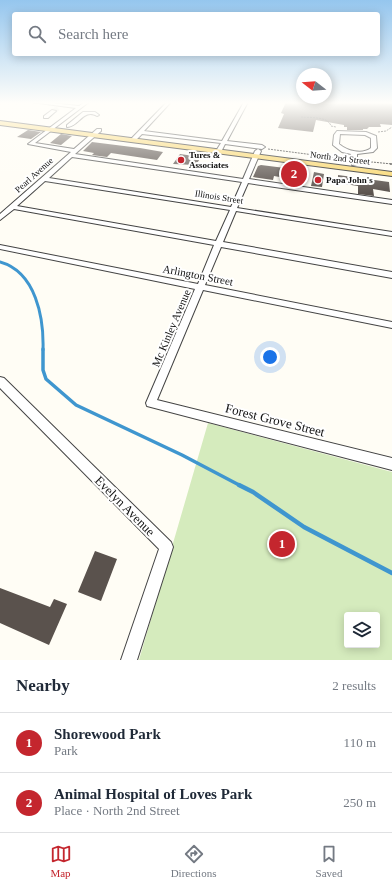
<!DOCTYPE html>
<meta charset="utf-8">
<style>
body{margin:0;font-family:"Times New Roman",serif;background:#f6f6f7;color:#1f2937}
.controls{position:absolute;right:12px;bottom:12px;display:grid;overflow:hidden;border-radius:4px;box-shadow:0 2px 10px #0003}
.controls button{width:36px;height:36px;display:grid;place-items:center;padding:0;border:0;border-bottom:1px solid #e0e1e3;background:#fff;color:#1f2937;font:20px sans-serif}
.compass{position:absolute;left:296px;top:68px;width:36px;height:36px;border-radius:50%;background:#fff;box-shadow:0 2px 10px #0003;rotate:287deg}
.you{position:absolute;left:270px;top:357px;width:14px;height:14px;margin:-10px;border:3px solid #fff;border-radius:50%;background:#1a73e8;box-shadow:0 0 0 6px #1a73e833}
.badge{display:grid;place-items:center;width:26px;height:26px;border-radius:50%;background:#c4262e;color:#fff;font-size:13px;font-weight:700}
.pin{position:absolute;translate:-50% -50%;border:2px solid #fff;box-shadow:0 1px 4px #0006}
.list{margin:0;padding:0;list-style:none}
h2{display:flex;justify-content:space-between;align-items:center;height:52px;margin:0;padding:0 16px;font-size:17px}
h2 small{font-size:13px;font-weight:400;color:#747a83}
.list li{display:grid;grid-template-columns:26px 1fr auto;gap:12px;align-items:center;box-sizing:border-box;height:60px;padding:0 16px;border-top:1px solid #e0e1e3}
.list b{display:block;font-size:15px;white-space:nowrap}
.list p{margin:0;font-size:13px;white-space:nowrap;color:#747a83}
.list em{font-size:13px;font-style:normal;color:#747a83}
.icon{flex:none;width:22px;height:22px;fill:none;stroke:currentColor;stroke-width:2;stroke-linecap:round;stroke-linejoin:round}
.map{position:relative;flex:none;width:392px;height:660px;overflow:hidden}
.search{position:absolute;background:#fff;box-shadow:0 2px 10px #0003;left:12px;right:12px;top:12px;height:44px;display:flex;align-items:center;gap:10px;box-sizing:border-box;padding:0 14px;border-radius:4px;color:#747a83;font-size:15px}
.sheet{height:172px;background:#fff}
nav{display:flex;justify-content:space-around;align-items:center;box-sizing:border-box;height:56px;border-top:1px solid #e0e1e3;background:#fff;font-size:11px;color:#747a83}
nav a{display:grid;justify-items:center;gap:2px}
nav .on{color:#c4262e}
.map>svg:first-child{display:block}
.green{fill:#d5ebbd;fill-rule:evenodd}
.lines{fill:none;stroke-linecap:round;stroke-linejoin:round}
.stream-far2{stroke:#3f96cf;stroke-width:3}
.stream-far1{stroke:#3f96cf;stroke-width:3.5}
.stream{stroke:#3f96cf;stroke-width:4.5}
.building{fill:#5a524d}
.minor-tunnel{stroke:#dbdad3;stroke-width:5;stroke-dasharray:5 2.5;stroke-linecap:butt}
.minor-casing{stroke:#444;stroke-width:2}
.major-casing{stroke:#222;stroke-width:2}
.path-far1{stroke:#333;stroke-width:1;stroke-dasharray:2 1;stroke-linecap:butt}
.path{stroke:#333;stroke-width:1.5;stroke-dasharray:3 1.5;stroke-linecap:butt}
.minor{fill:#fff;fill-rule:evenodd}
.major{fill:#f9d66b;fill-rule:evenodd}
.poi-dot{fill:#c4262e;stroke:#fff;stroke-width:1.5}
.labels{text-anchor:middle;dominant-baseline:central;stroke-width:4;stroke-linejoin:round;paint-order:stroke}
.far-poi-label{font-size:9px;font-weight:bold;fill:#111;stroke:#fff;text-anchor:start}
.far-street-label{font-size:9px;fill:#111;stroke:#fff}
.street-label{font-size:11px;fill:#111;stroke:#fff}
.near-street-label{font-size:13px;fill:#111;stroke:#fff}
</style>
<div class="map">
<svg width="392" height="660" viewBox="0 0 392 660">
<rect width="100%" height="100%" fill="#fffdf5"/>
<!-- green -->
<path class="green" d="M 208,423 L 392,472 L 392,660 L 139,660 ZM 347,615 L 377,615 L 377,645 L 347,645 Z"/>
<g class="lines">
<!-- stream-far2 -->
<path class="stream-far2" d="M 0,262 C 36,272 44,318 43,350"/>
<!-- stream-far1 -->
<path class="stream-far1" d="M 43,349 L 43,370 L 46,379 L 76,405 L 182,455 L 241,486"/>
<!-- stream -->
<path class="stream" d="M 239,485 L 253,492 L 304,527 L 392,573"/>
</g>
<!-- building -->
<path class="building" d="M 286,102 L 392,102 L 392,125 L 380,124 L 381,127 L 369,127 L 367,129 L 363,129 L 363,130 L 347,130 L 347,127 L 344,127 L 344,125 L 316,120 L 313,132 L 278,128 L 284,114 L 281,113 Z
M 28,130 L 41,132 L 31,139 L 17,137 Z
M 61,134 L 72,136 L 61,145 L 50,143 Z
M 92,142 L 140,148 L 163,152 L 157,160 L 111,153 L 107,157 L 92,155 L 94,153 L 83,151 Z
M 180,154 L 201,157 L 196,165 L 173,164 Z
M 261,165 L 293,169 L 291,179 L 274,176 L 273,180 L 253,177 L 258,166 Z
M 314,172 L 324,174 L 322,187 L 311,186 Z
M 338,175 L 389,182 L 390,192 L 373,189 L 374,196 L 358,194 L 358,186 L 338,183 Z
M 95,551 L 117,559 L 101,601 L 78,592 Z
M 0,588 L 50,607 L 54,599 L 67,604 L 49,645 L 0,623 Z"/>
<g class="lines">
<!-- minor-tunnel -->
<path class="minor-tunnel" d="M 54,111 L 58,108"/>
<!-- minor casing -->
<g class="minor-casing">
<path id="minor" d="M 31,102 L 42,102 L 79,106 L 85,102 L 89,102 L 35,143 L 74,149 L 97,129 L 101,129 L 101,131 L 75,154 L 243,179 L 255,151 L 258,149 L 261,151 L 249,179 L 392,200 L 392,204 L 248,183 L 237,208 L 392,232 L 392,236 L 236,211 L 223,242 L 392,272 L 392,278 L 221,247 L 205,285 L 392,322 L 392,328 L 203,290 L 157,400 L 392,458 L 392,470 L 147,406 L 146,403 L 195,289 L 0,249 L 0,245 L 198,284 L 214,245 L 14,209 L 0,220 L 0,214 L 71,152 L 28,144 L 76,108 ZM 72,157 L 242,182 L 231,207 L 49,178 ZM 45,181 L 230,210 L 216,241 L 17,206 Z
M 167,102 L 171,102 L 144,131 L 222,141 L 244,102 L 248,102 L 227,141 L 262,145 L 265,147 L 262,149 L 225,144 L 221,152 L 219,153 L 216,151 L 221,143 L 142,134 L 135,141 L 131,141 L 131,139 Z
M 52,110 L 56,111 L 48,118 L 44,118 L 44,116 Z
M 83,112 L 95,112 L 99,115 L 97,116 C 83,108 79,127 67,127 L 67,125 Z
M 337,131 L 366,132 L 376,136 L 377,148 L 373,152 L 357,154 L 357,164 L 352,165 L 351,154 L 342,152 L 333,145 L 334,135 ZM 340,134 L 365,135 L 371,138 L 371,148 C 362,155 347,151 339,144 Z
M 0,377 L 4,378 L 171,542 L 173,547 L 137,660 L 121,660 L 159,549 L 0,388 Z"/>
</g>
<!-- major casing -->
<g class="major-casing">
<path id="major" d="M 0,121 L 392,172 L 392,176 L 0,125 Z"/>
</g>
<!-- path-far1 -->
<path class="path-far1" d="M 301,117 C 311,118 328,116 331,126 L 336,127
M 378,132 L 386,131 L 392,127
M 268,149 L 345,159
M 362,161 L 392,164"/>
<!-- path -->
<path class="path" d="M 390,164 L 392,164"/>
<!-- minor -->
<use href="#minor" class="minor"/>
<!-- major -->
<use href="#major" class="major"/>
</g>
<!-- sky -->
<linearGradient id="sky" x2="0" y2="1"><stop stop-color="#95c6ee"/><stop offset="0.53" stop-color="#fffefa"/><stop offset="1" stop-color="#fffefa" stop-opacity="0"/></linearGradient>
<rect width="392" height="194" fill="url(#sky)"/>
<!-- markers -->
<g class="poi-dot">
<circle cx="181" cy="160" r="4"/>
<circle cx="318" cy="180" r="4"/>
</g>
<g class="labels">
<!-- far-poi labels -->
<g class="far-poi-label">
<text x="189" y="155">Tures &amp;<tspan x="189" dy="10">Associates</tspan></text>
<text x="326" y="180">Papa John's</text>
</g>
<!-- far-street labels -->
<g class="far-street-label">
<text transform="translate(340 158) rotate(7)">North 2nd Street</text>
<text transform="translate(34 175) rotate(-42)">Pearl Avenue</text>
<text transform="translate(219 197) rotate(9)">Illinois Street</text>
</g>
<!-- street labels -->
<g class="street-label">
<text transform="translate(198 275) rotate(11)">Arlington Street</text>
<text transform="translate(171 328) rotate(-67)">Mc Kinley Avenue</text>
</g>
<!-- near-street labels -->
<g class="near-street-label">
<text transform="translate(275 420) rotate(14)">Forest Grove Street</text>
<text transform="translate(125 506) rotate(45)">Evelyn Avenue</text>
</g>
</g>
</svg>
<div class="controls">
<button><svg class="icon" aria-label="layers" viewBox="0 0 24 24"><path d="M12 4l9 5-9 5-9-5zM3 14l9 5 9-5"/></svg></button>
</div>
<svg class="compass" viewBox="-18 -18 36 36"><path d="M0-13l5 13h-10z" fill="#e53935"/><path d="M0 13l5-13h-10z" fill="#747a83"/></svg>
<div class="you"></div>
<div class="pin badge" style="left:282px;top:544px">1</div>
<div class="pin badge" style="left:294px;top:174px">2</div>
<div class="search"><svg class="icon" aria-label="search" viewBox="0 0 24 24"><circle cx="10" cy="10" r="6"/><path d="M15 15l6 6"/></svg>Search here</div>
</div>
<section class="sheet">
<h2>Nearby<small>2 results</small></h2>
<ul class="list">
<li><span class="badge">1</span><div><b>Shorewood Park</b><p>Park</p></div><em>110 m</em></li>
<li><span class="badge">2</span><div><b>Animal Hospital of Loves Park</b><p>Place · North 2nd Street</p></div><em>250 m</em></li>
</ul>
</section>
<nav>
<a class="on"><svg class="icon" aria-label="map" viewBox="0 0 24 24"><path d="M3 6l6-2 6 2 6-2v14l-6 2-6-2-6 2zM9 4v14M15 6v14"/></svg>Map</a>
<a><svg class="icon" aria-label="directions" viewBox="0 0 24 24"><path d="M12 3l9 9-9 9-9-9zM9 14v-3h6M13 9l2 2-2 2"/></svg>Directions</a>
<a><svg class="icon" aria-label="saved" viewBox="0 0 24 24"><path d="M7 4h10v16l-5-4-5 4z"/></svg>Saved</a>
</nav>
